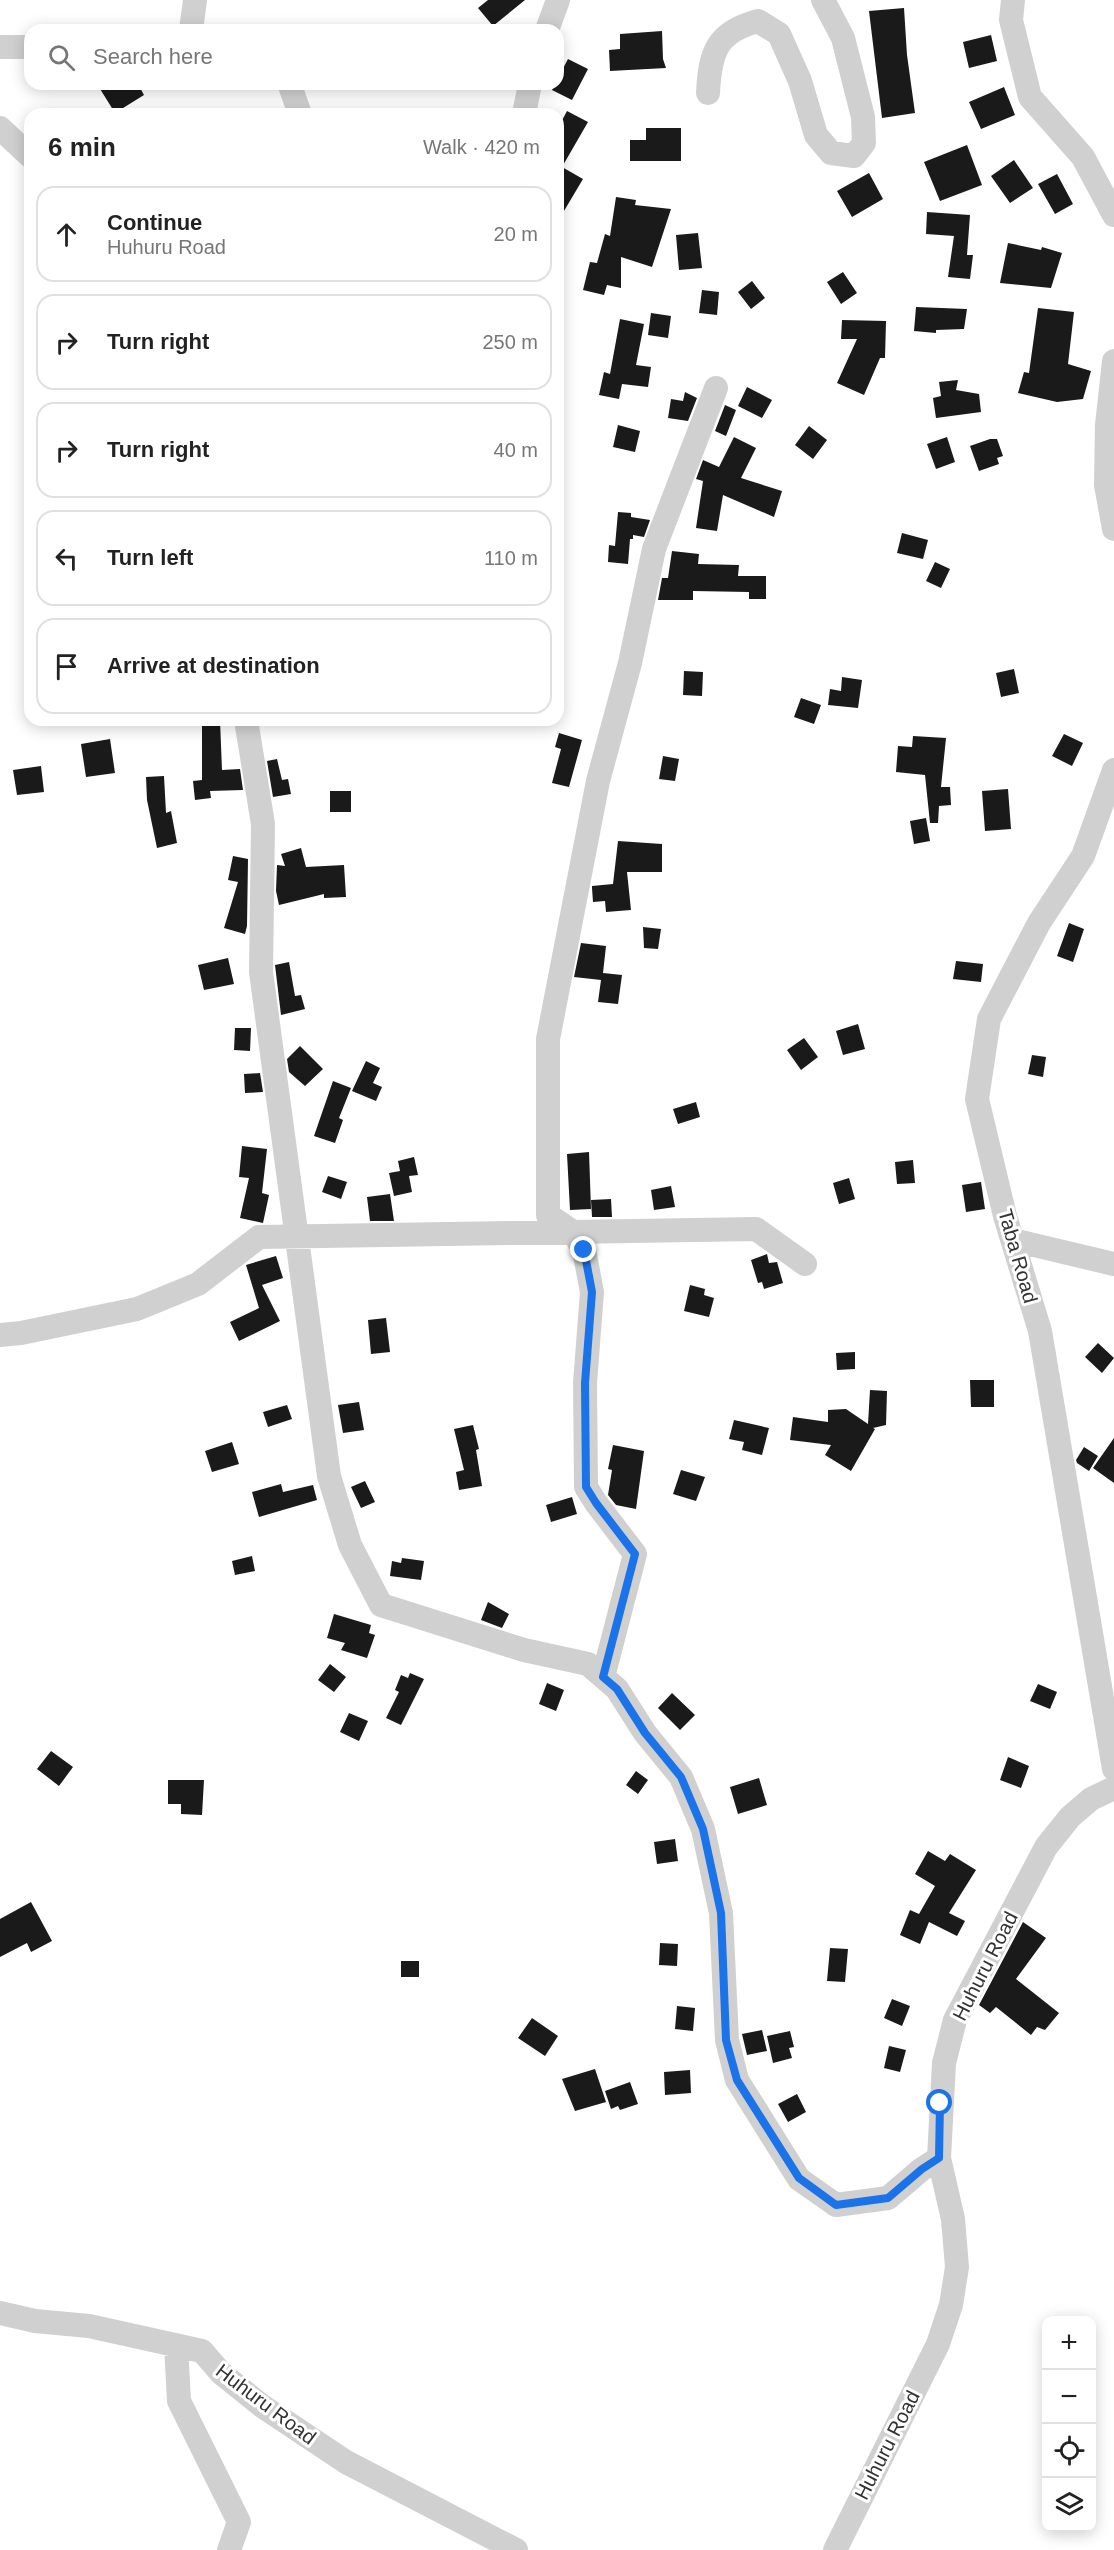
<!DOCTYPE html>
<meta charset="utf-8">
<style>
body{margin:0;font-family:Helvetica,sans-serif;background:#f6f6f6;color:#222}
.controls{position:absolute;right:18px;bottom:18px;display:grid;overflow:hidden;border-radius:12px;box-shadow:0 3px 15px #0003}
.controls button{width:54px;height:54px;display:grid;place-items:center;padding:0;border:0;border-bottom:2px solid #e0e0e0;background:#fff;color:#222;font:30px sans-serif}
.stop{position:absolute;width:18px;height:18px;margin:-14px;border:4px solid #1a73e8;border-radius:50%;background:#fff}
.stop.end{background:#1a73e8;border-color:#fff;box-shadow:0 2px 6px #0008}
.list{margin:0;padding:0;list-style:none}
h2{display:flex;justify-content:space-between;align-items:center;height:78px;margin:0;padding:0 24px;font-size:26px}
h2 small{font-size:20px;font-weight:400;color:#767676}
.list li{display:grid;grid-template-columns:39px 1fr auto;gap:18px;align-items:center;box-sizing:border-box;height:96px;margin:0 12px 12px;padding:0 12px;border:2px solid #e0e0e0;border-radius:18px}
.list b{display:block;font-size:22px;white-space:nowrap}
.list p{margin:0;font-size:20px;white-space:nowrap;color:#767676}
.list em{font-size:20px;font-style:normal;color:#767676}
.icon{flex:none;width:33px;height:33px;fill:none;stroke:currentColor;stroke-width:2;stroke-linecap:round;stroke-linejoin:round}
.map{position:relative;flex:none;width:1114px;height:2550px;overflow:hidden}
.search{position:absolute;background:#fff;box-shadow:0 3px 15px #0003;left:24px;top:24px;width:540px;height:66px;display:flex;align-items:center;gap:15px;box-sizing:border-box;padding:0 21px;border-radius:18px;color:#767676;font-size:22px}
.panel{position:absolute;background:#fff;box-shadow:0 3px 15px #0003;left:24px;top:108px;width:540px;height:618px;border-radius:18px}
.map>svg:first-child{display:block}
.building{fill:#1a1a1a}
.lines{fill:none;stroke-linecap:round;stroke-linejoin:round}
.minor{stroke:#d0d0d0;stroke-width:24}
.route{stroke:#1a73e8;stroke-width:8}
.labels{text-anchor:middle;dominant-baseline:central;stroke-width:6;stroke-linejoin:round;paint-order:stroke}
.street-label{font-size:20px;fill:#333;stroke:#fff}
</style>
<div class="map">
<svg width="1114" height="2550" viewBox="0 0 1114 2550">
<rect width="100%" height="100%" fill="#fff"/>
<!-- building -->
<path class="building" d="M 488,0 L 525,0 L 493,26 L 478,8 Z
M 904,8 L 907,55 L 915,113 L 882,118 L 869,11 Z
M 662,31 L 663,59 L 666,68 L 610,71 L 609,50 L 620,49 L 620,34 Z
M 991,35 L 997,61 L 969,68 L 963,42 Z
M 568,59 L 588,69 L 572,100 L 552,90 L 555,84 L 558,84 L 558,78 Z
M 97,84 L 138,84 L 144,95 L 115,113 Z
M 1004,87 L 1015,115 L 981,129 L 969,102 Z
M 567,111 L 588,122 L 562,167 L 583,179 L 558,221 L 558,128 Z
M 646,128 L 681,128 L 681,161 L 630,161 L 630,140 L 646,140 Z
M 967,145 L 982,185 L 940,201 L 924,162 Z
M 1014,160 L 1033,188 L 1010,203 L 991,176 Z
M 869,173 L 883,199 L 852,217 L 837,191 Z
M 1057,174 L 1073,204 L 1055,214 L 1038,184 Z
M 616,197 L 636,200 L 635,205 L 671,209 L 652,267 L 621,257 L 621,288 L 607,285 L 604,295 L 583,290 L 590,262 L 597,263 L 605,234 L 610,236 Z
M 927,212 L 970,215 L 967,255 L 973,255 L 970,279 L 948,277 L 954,236 L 926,234 Z
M 698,233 L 702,268 L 679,270 L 676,235 Z
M 1008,243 L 1041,250 L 1042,247 L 1062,253 L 1051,288 L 1000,283 Z
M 843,272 L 857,293 L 841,304 L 827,282 Z
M 752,281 L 765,298 L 751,309 L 738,292 Z
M 702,290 L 719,292 L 717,315 L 699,313 Z
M 916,307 L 967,309 L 964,329 L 936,330 L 936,333 L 914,331 Z
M 1038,308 L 1074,312 L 1068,364 L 1091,371 L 1083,399 L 1057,402 L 1018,393 L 1024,372 L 1029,373 Z
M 651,313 L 671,316 L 668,338 L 648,335 Z
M 620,319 L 644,324 L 636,365 L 651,367 L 648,387 L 622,384 L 619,399 L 599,395 L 604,372 L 610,374 Z
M 842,320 L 886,321 L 885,358 L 880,358 L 864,395 L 837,383 L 857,339 L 841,339 Z
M 958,380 L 956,390 L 979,394 L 981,412 L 936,418 L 933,398 L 941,396 L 939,382 Z
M 747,387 L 772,400 L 762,418 L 738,406 Z
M 685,392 L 697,398 L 688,421 L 668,418 L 671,399 L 683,401 Z
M 725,405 L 736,410 L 726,436 L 715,431 Z
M 618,425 L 640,431 L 635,452 L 613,447 Z
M 809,426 L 827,440 L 813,459 L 795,445 Z
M 734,437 L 756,448 L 741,478 L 782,491 L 774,517 L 723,495 L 717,531 L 696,528 L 703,481 L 696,479 L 703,460 L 719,467 Z
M 947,437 L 955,462 L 936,469 L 927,444 Z
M 990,439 L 997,439 L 1003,456 L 997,458 L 999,464 L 979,471 L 970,446 Z
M 618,512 L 631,513 L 631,517 L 650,520 L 644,537 L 633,535 L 633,539 L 630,539 L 628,564 L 608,562 L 609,545 L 615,546 Z
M 902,533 L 928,540 L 923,559 L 897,553 Z
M 672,551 L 699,554 L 698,564 L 739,565 L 738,576 L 766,576 L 766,599 L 749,599 L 749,592 L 693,591 L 693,600 L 658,600 L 662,578 L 668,578 Z
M 935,562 L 950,569 L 941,588 L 926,581 Z
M 1014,669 L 1019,693 L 1001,697 L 996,673 Z
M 684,671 L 703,672 L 702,696 L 683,695 Z
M 842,677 L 862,680 L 858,708 L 828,705 L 830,689 L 841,691 Z
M 801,698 L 821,705 L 814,724 L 794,717 Z
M 202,720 L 220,720 L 222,770 L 240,769 L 243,790 L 210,791 L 211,798 L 195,800 L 193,781 L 202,780 Z
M 559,733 L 582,740 L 569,787 L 552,783 L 561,749 L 555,747 Z
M 1064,734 L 1083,743 L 1072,766 L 1052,756 Z
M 913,736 L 946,738 L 941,787 L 950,787 L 951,805 L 939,806 L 938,823 L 930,823 L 925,775 L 896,772 L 898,746 L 912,747 Z
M 110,739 L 115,773 L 86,777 L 81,744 Z
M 663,756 L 679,759 L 675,781 L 659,779 Z
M 277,759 L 282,780 L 288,779 L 291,794 L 273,797 L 267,761 Z
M 41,766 L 44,792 L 17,795 L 13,770 Z
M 164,776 L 166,813 L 171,811 L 177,843 L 157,848 L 147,800 L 146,777 Z
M 1008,789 L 1011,829 L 985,831 L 982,791 Z
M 330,791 L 351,791 L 351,812 L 330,812 Z
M 926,818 L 930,841 L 914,844 L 910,821 Z
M 618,841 L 662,844 L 662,872 L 627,872 L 631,910 L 606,912 L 605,901 L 593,902 L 592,888 L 592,886 L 613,884 Z
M 301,848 L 306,867 L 344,865 L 346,897 L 324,898 L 324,894 L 279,905 L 276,891 L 277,865 L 285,866 L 281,854 Z
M 233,856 L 248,859 L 247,926 L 245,934 L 224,928 L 238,882 L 228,880 Z
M 1069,923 L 1084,929 L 1073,962 L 1057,956 Z
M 643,927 L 661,929 L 658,949 L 644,948 Z
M 581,943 L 606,946 L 603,973 L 622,975 L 618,1004 L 598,1002 L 601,980 L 574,977 Z
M 228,958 L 234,984 L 204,990 L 198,965 Z
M 956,961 L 983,964 L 981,982 L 953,979 Z
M 289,962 L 295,996 L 301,995 L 305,1009 L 281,1015 L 275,965 Z
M 858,1024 L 865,1049 L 843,1055 L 836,1031 Z
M 235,1028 L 251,1028 L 250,1051 L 234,1050 Z
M 804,1038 L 818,1057 L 801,1070 L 787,1050 Z
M 300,1046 L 323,1069 L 305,1086 L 289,1072 L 287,1059 Z
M 1032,1055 L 1046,1057 L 1043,1077 L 1028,1074 Z
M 366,1061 L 380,1068 L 373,1083 L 382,1087 L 376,1101 L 352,1091 Z
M 260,1073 L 263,1092 L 245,1093 L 244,1074 Z
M 333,1081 L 351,1088 L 339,1118 L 343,1120 L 335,1143 L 314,1136 Z
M 696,1102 L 700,1117 L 678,1124 L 673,1109 Z
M 242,1146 L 267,1149 L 262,1193 L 269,1195 L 263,1223 L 240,1218 L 249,1178 L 239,1177 Z
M 589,1152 L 591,1209 L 570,1210 L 567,1154 Z
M 414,1157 L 418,1175 L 409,1176 L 412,1192 L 394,1196 L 389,1173 L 400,1171 L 398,1161 Z
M 913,1160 L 915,1183 L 897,1184 L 895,1162 Z
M 328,1176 L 347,1182 L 341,1199 L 322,1192 Z
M 849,1178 L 855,1199 L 839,1204 L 833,1183 Z
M 981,1182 L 985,1209 L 966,1212 L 962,1185 Z
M 671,1186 L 675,1207 L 654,1210 L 651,1190 Z
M 390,1194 L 394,1221 L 370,1221 L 367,1197 Z
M 611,1199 L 612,1217 L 592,1217 L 591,1200 Z
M 767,1254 L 769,1263 L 777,1262 L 783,1283 L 764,1289 L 762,1282 L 758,1283 L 751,1260 Z
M 276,1256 L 283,1278 L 262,1285 L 280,1321 L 239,1341 L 230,1322 L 259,1308 L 246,1265 Z
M 690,1285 L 705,1289 L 704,1295 L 714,1298 L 709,1317 L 684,1311 Z
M 386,1318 L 390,1352 L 371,1354 L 368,1320 Z
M 1098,1343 L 1114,1358 L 1102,1373 L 1085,1357 Z
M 855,1352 L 855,1369 L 837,1370 L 836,1353 Z
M 970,1380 L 994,1380 L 994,1407 L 971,1407 Z
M 870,1390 L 887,1391 L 886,1425 L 873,1428 L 875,1429 L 851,1471 L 825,1455 L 831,1445 L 790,1440 L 793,1417 L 828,1422 L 828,1410 L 846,1409 L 868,1424 Z
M 359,1402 L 364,1430 L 343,1433 L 338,1405 Z
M 287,1405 L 292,1419 L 268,1427 L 263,1412 Z
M 734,1420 L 769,1428 L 762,1455 L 742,1450 L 744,1442 L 729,1439 Z
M 473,1425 L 479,1449 L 476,1450 L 482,1486 L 459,1490 L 456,1472 L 464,1470 L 454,1429 Z
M 1114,1438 L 1114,1483 L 1093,1468 Z
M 232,1442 L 239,1464 L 212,1472 L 205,1451 Z
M 613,1445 L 644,1451 L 636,1509 L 616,1505 L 608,1495 L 612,1470 L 608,1469 Z
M 1084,1447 L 1098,1456 L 1089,1471 L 1077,1463 L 1076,1460 Z
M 681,1470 L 705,1477 L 696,1501 L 673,1494 Z
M 365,1481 L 375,1502 L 361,1508 L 351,1487 Z
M 281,1484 L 283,1492 L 313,1485 L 317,1500 L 259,1517 L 252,1492 Z
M 572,1497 L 577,1514 L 551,1522 L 546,1505 Z
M 252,1556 L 255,1571 L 235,1575 L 232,1561 Z
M 402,1558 L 424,1561 L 421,1580 L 390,1576 L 392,1561 L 401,1563 Z
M 488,1602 L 509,1614 L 502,1628 L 481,1620 Z
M 334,1614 L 371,1625 L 369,1633 L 375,1635 L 367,1658 L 341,1650 L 345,1643 L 327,1638 Z
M 330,1664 L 346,1677 L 334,1692 L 318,1680 Z
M 410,1673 L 424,1679 L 401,1725 L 386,1718 L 399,1692 L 395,1690 L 401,1675 L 408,1678 Z
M 547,1683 L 564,1690 L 556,1711 L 539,1704 Z
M 1038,1684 L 1057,1692 L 1050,1709 L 1030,1701 Z
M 672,1693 L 695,1715 L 680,1730 L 658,1708 Z
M 349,1713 L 368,1721 L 359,1741 L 340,1732 Z
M 51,1751 L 73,1767 L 59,1786 L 37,1769 Z
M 1008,1757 L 1029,1766 L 1021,1788 L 1000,1780 Z
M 636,1771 L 648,1780 L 638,1794 L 626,1785 Z
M 759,1778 L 767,1805 L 738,1814 L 730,1787 Z
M 168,1780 L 204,1780 L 202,1815 L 181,1814 L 181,1804 L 168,1804 Z
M 675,1839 L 678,1861 L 657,1864 L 654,1842 Z
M 928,1851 L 945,1861 L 950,1854 L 976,1870 L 949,1913 L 965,1921 L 957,1936 L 929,1922 L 920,1944 L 900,1935 L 910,1910 L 919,1914 L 935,1886 L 915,1874 Z
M 31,1902 L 52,1941 L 31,1952 L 27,1943 L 0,1957 L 0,1919 Z
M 1023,1922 L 1046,1938 L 1016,1979 L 1059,2013 L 1045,2030 L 1037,2027 L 1031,2035 L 996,2007 L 990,2013 L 979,2005 Z
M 660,1943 L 678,1944 L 677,1966 L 659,1965 Z
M 830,1948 L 848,1949 L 845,1982 L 827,1981 Z
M 401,1961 L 419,1961 L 419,1977 L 401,1977 Z
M 892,1999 L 910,2006 L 902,2026 L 884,2018 Z
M 677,2006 L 695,2008 L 693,2031 L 675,2029 Z
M 532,2018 L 558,2036 L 545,2056 L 518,2038 Z
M 762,2030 L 767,2051 L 747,2055 L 742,2034 Z
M 790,2031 L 794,2047 L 789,2048 L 792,2058 L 773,2063 L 767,2036 Z
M 889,2046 L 906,2050 L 900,2072 L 884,2068 Z
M 595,2069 L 606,2102 L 575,2111 L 562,2079 Z
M 690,2070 L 691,2093 L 665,2095 L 664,2072 Z
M 630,2082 L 638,2104 L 620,2110 L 618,2106 L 611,2109 L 605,2091 Z
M 797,2094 L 806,2112 L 788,2122 L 778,2104 Z"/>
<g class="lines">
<!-- minor -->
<path class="minor" d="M 1013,0 L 1011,20 L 1030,97 L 1083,157 L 1114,215
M 191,30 L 195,0
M 547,30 L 558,0
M 0,47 L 30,47
M 290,86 L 300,114
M 708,93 C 710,53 716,32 758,21 L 779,34 L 800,81 L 816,135 L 831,153 L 854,156 L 864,143 L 863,117 L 843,38 L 823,0
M 524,114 L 530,84
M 0,128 L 30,156
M 1114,361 L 1107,425 L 1106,485 L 1114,529
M 246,720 L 263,824 L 261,972 L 329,1476 L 350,1545 L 381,1605 L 524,1650 L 588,1664 L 617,1689 L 645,1733 L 681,1777 L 703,1829 L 721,1913 L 727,2040 L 737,2080 L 799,2179 L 836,2205 L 888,2198 L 922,2169 L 939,2158
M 1114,770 L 1083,856 L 1039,923 L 989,1019 L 977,1099 L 1005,1216 L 1040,1331 L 1114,1769
M 1013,1240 L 1114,1264
M 0,1335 L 21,1333 L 137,1309 L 198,1284 L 259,1237 L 756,1229 L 805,1264
M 603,1677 L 635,1554 L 596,1503 L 586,1487 L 585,1383 L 592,1292 L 584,1250 L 573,1232 L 548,1215 L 548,1039 L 598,781 L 630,663 L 654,549 L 716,388
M 0,2313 L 35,2321 L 89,2326 L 202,2351 L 221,2373 L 262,2406 L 346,2462 L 516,2550
M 176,2345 L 179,2401 L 239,2522 L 229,2550
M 835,2550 L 938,2344 L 951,2305 L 957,2267 L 953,2219 L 939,2158 L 944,2063 L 955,2020 L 1046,1847 L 1070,1817 L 1091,1799 L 1114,1788"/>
</g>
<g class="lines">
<!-- route -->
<path class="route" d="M 584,1250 L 592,1292 L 585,1383 L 586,1487 L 596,1503 L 635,1554 L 603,1677 L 617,1689 L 645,1733 L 681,1777 L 703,1829 L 721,1913 L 726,2040 L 737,2080 L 799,2178 L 836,2205 L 888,2198 L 922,2169 L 939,2158 L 940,2103"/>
</g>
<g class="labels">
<!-- street labels -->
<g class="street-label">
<text transform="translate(1018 1256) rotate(74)">Taba Road</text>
<text transform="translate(985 1966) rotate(-63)">Huhuru Road</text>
<text transform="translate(266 2404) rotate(37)">Huhuru Road</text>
<text transform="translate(887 2445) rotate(-63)">Huhuru Road</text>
</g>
</g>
</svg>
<div class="controls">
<button>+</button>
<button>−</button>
<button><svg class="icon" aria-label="locate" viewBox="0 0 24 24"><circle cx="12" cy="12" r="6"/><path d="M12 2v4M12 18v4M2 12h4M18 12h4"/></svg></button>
<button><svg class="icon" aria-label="layers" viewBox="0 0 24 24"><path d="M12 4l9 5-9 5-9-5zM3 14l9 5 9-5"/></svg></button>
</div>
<div class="stop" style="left:940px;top:2103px"></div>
<div class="stop end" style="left:584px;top:1250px"></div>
<div class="search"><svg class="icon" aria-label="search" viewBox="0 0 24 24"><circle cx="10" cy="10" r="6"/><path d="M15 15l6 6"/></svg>Search here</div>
<section class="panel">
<h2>6 min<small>Walk · 420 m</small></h2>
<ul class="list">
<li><svg class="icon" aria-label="ahead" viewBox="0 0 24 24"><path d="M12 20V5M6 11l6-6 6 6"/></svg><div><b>Continue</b><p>Huhuru Road</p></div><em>20 m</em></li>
<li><svg class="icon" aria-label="right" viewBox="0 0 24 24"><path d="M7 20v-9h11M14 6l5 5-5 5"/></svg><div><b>Turn right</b></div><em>250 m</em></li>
<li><svg class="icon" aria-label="right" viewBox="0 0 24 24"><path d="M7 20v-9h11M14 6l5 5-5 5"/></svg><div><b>Turn right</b></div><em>40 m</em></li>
<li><svg class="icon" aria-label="left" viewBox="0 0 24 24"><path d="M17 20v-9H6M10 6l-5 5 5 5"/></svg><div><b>Turn left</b></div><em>110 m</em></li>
<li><svg class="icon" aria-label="arrive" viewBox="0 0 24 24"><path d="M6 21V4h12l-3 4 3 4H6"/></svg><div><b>Arrive at destination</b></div></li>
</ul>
</section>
</div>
